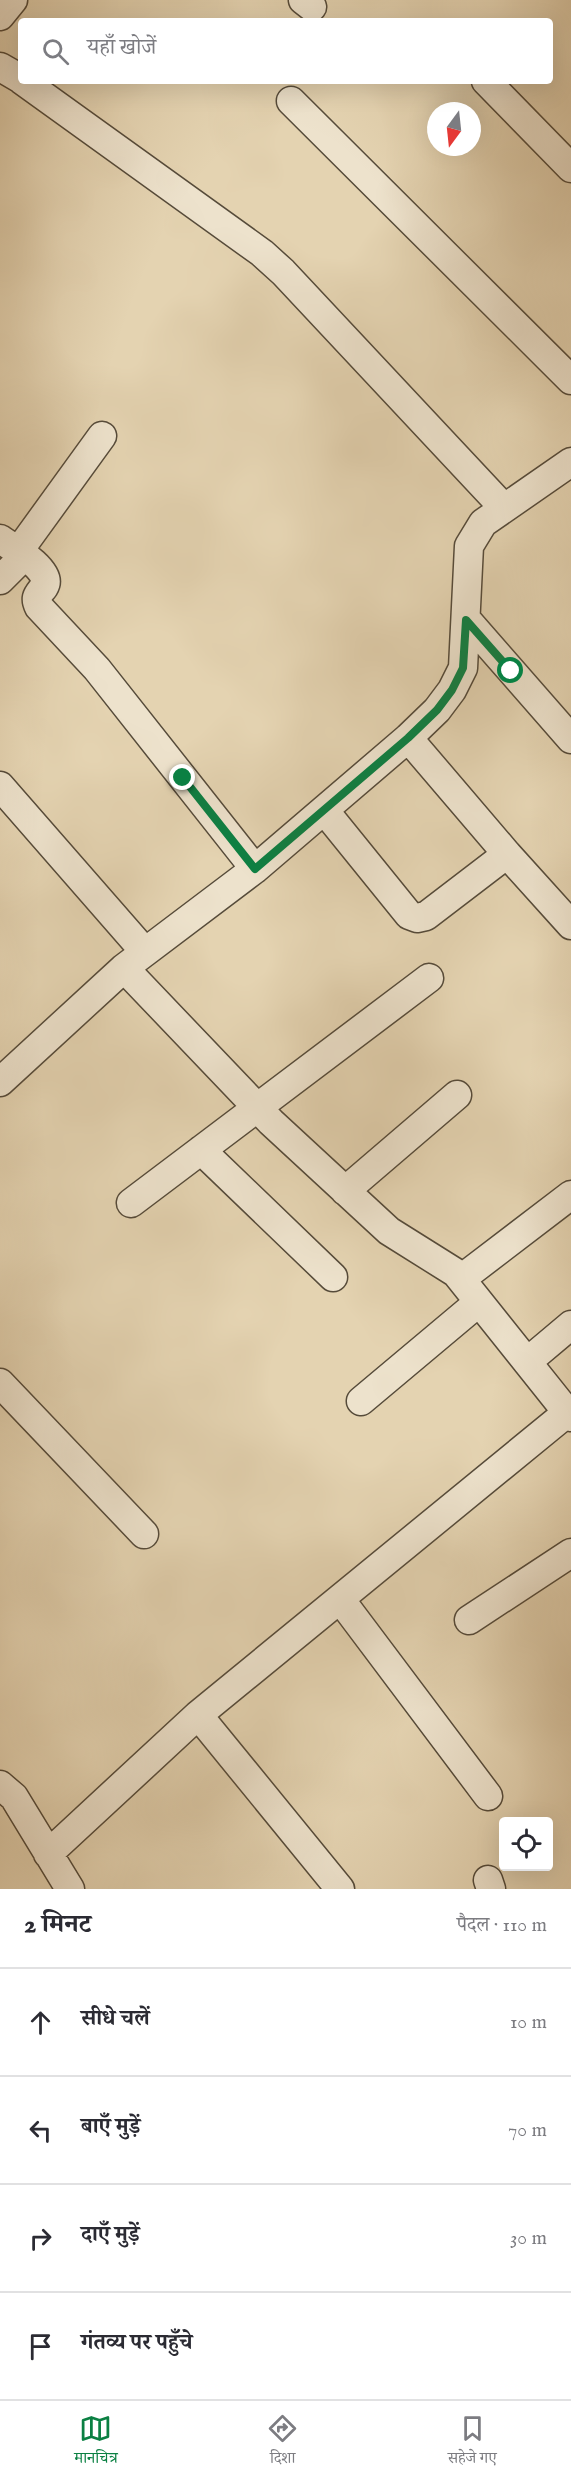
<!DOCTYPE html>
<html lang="hi">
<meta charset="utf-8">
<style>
body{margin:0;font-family:"IM FELL English","Noto Serif Devanagari",serif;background:#f2f2f3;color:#2b2b33}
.controls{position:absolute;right:18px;bottom:18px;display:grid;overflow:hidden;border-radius:6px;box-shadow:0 6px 24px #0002}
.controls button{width:54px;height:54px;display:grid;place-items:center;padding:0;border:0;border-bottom:2px solid #e1e1e2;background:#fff;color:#2b2b33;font:30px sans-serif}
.compass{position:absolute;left:427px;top:102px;width:54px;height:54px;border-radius:50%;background:#fff;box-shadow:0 6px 24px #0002;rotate:195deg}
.stop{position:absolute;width:18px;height:18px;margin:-14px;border:4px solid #0b8043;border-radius:50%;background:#fff}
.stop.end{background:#0b8043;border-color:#fff;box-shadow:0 2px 6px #0008}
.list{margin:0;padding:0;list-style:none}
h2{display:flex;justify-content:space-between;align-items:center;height:78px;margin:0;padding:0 24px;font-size:26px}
h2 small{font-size:20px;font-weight:400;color:#7c7c81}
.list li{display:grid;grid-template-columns:39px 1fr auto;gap:18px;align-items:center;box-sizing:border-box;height:108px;padding:0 24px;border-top:2px solid #e1e1e2}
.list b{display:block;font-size:22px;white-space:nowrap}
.list em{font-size:20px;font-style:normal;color:#7c7c81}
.icon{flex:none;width:33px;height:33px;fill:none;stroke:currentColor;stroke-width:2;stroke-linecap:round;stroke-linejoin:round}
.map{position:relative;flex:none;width:571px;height:1889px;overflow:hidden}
.search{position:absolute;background:#fff;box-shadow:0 6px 24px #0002;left:18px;right:18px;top:18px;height:66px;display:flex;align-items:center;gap:15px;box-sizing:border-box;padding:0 21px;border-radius:6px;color:#7c7c81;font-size:22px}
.sheet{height:510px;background:#fff}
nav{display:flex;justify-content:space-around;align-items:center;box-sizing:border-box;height:84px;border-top:2px solid #e1e1e2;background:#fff;font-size:16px;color:#7c7c81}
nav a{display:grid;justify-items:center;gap:3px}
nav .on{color:#0b8043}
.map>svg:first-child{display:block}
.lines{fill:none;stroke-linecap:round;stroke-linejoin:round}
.street-casing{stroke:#564b3a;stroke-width:31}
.street{stroke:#ede2cc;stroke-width:28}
.route{stroke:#0b8043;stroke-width:8}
</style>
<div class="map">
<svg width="571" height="1889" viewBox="0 0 571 1889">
<rect width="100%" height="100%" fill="#e4d3b1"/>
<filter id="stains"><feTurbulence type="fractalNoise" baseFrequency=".00333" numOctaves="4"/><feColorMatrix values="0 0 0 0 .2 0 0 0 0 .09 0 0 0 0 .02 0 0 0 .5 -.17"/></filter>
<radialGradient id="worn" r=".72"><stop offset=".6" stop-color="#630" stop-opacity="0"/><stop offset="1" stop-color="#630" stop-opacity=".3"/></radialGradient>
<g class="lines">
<!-- street casing -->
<g class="street-casing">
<path id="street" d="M 303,0 L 312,7
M 0,16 L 13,0
M 0,67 L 21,79
M 23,81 L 262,253 L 283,272 L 504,508
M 486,81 L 571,168
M 291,101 L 571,380
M 0,539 C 12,547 54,571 44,587 C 38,595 34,597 39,607 L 97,669 L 255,869
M 18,552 L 102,436
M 0,580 L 24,556
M 466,619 L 571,739
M 408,738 L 507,854 L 571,925
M 0,786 L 145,952
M 324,810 L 409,915 L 417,918 L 426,916 L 507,854
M 124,968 L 271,1122 L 389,1231 L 456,1273 L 571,1417
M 0,1082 L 124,968 L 255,869 L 408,738 L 437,710 L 452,690 L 463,668 L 469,546 L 483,523 L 571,462
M 201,1150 L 333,1277
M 345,1191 L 457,1095
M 131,1203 L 429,978
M 461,1279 L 571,1195
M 527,1362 L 571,1325
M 0,1383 L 144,1534
M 361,1401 L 479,1302
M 340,1599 L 488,1796
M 469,1620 L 571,1553
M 198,1715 L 340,1889
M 0,1785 L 14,1797 L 70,1889
M 48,1854 L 198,1715 L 568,1412
M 488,1880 L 491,1889"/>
</g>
<!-- street -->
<use href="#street" class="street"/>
</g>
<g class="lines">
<!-- route -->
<path class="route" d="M 183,778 L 255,869 L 408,738 L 437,710 L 452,690 L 463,668 L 466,620 L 511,671"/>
</g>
<rect width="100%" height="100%" filter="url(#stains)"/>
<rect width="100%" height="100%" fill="url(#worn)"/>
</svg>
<div class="controls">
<button><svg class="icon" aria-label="locate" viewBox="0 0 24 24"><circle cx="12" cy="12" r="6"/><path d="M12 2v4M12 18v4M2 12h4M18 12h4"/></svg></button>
</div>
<svg class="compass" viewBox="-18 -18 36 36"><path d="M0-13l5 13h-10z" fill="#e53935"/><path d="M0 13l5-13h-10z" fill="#7c7c81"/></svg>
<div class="stop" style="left:511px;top:671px"></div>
<div class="stop end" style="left:183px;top:778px"></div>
<div class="search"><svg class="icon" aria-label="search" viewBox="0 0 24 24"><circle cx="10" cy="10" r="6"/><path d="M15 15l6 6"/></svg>यहाँ खोजें</div>
</div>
<section class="sheet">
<h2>2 मिनट<small>पैदल · 110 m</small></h2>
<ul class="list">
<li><svg class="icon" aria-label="ahead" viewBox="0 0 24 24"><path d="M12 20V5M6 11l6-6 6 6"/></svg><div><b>सीधे चलें</b></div><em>10 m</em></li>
<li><svg class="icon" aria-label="left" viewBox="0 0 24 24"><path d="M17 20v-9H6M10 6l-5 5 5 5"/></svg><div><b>बाएँ मुड़ें</b></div><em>70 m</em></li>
<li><svg class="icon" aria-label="right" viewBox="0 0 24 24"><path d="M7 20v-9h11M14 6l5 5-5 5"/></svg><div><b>दाएँ मुड़ें</b></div><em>30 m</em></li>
<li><svg class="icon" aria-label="arrive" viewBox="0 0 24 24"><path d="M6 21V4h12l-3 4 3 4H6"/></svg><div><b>गंतव्य पर पहुँचे</b></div></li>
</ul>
</section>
<nav>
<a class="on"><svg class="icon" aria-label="map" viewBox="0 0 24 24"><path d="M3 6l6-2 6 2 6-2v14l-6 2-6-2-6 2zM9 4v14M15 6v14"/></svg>मानचित्र</a>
<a><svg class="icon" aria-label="directions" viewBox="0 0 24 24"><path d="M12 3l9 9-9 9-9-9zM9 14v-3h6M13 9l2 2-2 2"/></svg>दिशा</a>
<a><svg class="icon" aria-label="saved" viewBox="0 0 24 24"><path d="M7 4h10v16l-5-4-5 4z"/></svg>सहेजे गए</a>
</nav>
